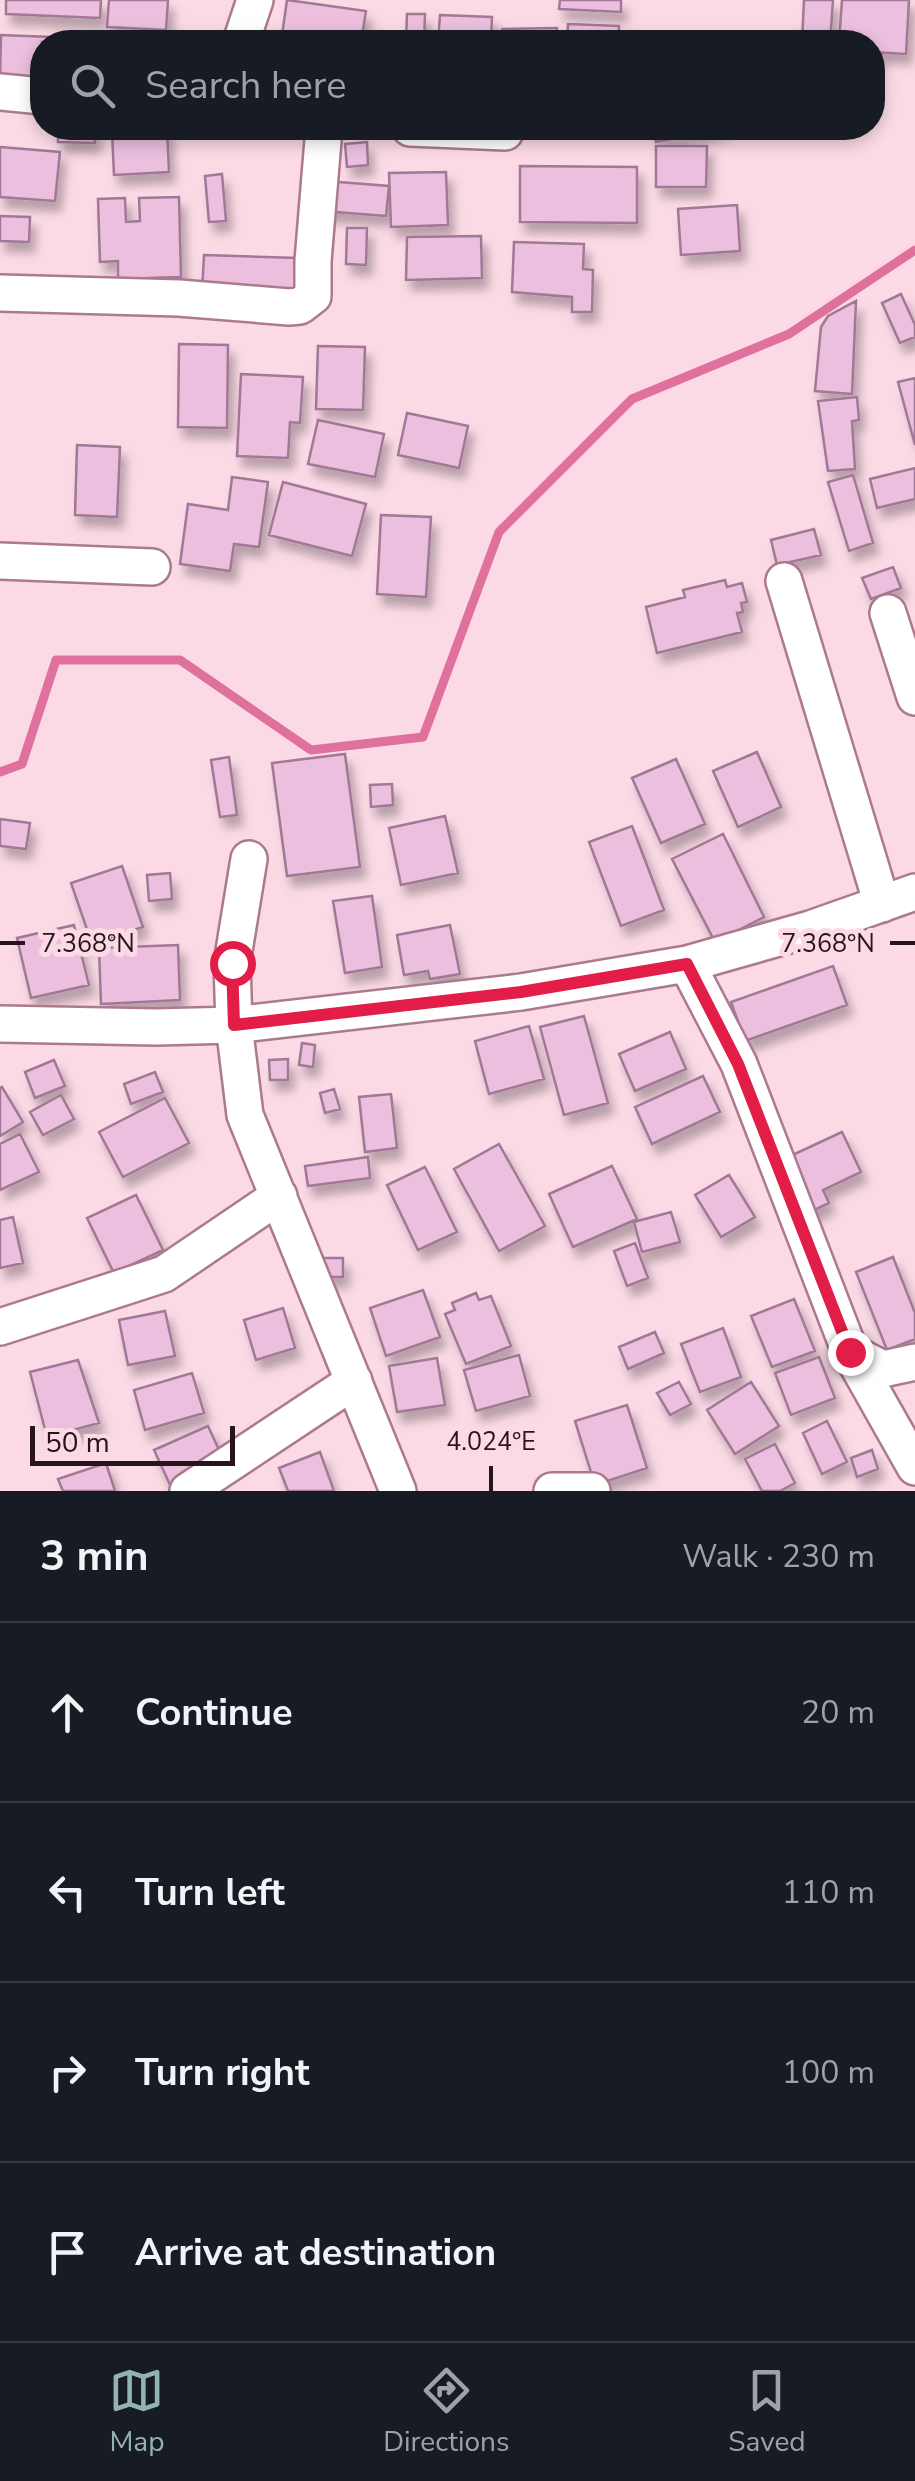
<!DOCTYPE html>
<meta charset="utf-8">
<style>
body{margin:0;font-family:"Nunito Sans",sans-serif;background:#242831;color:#f1f3f6}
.scale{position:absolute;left:30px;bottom:25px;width:205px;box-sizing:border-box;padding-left:10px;border:5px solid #28151c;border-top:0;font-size:28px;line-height:35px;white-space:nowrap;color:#28151c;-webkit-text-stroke:8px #fbdae5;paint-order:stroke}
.stop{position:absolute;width:30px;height:30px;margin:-22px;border:8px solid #e11d48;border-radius:50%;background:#fff}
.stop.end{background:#e11d48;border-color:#fff;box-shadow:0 2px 10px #0008}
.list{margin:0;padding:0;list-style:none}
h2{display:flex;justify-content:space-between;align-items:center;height:130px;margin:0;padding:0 40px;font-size:42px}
h2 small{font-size:32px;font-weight:400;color:#9ea1a6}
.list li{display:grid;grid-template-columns:65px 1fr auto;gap:30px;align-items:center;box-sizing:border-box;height:180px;padding:0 40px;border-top:2px solid #363941}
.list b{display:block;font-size:38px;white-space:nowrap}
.list em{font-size:32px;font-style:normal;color:#9ea1a6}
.icon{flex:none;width:55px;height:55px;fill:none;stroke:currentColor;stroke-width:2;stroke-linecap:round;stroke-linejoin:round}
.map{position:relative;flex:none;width:915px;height:1491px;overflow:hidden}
.search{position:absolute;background:#171b24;box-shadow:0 5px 15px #0003;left:30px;right:30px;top:30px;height:110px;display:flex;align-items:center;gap:25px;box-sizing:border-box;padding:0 35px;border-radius:40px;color:#9ea1a6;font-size:38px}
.sheet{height:850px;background:#171b24}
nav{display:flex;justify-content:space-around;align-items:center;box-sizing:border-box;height:140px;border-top:2px solid #363941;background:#171b24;font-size:28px;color:#9ea1a6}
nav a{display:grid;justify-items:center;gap:5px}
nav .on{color:#93b3ae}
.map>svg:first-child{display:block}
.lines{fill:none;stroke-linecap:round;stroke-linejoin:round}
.stream{stroke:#e0719d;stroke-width:9}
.building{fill:#ecbfdf;stroke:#a17896;stroke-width:2.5;filter:url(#shadow)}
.minor-casing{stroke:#ac7a8c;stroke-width:40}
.minor{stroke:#fff;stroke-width:35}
.route{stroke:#e11d48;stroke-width:12}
.ticks{fill:none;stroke:#28151c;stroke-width:4}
.ticks-label{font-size:25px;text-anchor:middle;fill:#28151c;stroke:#fbdae5;stroke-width:10;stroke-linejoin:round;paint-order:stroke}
</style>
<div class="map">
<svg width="915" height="1491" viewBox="0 0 915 1491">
<defs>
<filter id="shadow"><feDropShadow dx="5.5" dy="10" stdDeviation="5" flood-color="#0004"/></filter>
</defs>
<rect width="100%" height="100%" fill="#fbdae5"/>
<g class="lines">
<!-- stream -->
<path class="stream" d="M 0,772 L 22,764 L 56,660 L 180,660 L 311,750 L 423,737 L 499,532 L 632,399 L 789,334 L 915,250"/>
</g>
<!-- building -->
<path class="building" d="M 6,0 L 101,0 L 100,18 L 6,14 Z
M 109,0 L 168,0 L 166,30 L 107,27 Z
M 287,0 L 366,11 L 361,42 L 281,42 Z
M 560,0 L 621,0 L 621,12 L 559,9 Z
M 804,0 L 833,0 L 830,42 L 802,42 Z
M 842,0 L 909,0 L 906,54 L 872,52 L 872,42 L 839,42 Z
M 407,14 L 425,14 L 424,42 L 406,42 Z
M 440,15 L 492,17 L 491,42 L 438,42 Z
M 568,24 L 619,26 L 619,42 L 567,42 Z
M 557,28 L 557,42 L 502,42 L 502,29 Z
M 1,35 L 51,37 L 51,42 L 42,42 L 42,79 L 0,77 Z
M 110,37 L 211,42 L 109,42 Z
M 58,128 L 95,128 L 95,143 L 58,142 Z
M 167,128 L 169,172 L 114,175 L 112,131 Z
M 653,128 L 726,128 L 656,142 Z
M 367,142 L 368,165 L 347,167 L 345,144 Z
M 656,146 L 707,146 L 706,187 L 656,187 Z
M 0,147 L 60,152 L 55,201 L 0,197 Z
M 520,166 L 637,167 L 637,223 L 520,222 Z
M 446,172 L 448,225 L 391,227 L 389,173 Z
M 222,174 L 226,221 L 209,222 L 205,176 Z
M 326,181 L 389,186 L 386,216 L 323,211 Z
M 179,197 L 181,277 L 118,279 L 118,261 L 100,262 L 98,199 L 125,198 L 126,222 L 140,221 L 139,198 Z
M 737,205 L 740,251 L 681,255 L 678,209 Z
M 0,216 L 30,217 L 29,242 L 0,241 Z
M 347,228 L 367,228 L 366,265 L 346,264 Z
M 481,236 L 482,278 L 406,280 L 407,237 Z
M 514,242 L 584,244 L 583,269 L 593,270 L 592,312 L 572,312 L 572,297 L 512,292 Z
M 204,255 L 298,258 L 297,295 L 202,292 Z
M 901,294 L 915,325 L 915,337 L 900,343 L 882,303 Z
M 856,301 L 852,394 L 815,391 L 821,327 L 828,316 Z
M 179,344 L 228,345 L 227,428 L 178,427 Z
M 318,346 L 365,347 L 363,410 L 316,409 Z
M 241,374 L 303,377 L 300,423 L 290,422 L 288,458 L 237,456 Z
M 915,378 L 915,445 L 898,382 Z
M 857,397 L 859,420 L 852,421 L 855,469 L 828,471 L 818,401 Z
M 407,413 L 468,426 L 459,468 L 398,455 Z
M 318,420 L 384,434 L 375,477 L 308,464 Z
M 77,445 L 120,447 L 117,517 L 75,515 Z
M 915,468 L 915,499 L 877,508 L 870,479 Z
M 853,475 L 873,543 L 849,551 L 828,482 Z
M 232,477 L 268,482 L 259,547 L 234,544 L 230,571 L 180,564 L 188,504 L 228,510 Z
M 283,482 L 366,504 L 352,556 L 269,535 Z
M 381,515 L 431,517 L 426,597 L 377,594 Z
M 814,529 L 821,555 L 777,565 L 771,540 Z
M 893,567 L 901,588 L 871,599 L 862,578 Z
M 725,580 L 727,587 L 742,583 L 747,602 L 741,603 L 743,612 L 737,613 L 742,632 L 657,653 L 646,607 L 685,597 L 683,590 Z
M 757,752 L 781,807 L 738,827 L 713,771 Z
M 345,754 L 360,867 L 287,876 L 272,763 Z
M 229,757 L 237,815 L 220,817 L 211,760 Z
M 676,759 L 705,824 L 661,843 L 632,778 Z
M 392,784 L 393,805 L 371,807 L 370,785 Z
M 445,816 L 458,873 L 401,885 L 389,828 Z
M 0,819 L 30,823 L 26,849 L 0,846 Z
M 632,826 L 664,910 L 621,926 L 589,842 Z
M 723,834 L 764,917 L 715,942 L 672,859 Z
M 122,866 L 143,927 L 92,944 L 71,883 Z
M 170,873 L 172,899 L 149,901 L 147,875 Z
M 372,896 L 382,967 L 345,973 L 333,901 Z
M 74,925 L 89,985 L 31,998 L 17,938 Z
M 450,925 L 460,974 L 430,979 L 428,971 L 404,975 L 397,935 Z
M 178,945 L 180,1000 L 101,1004 L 99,948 Z
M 833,966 L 847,1005 L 745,1041 L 731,1002 Z
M 584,1016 L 608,1103 L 564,1115 L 540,1027 Z
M 529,1026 L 544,1079 L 489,1094 L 475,1041 Z
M 670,1032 L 686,1069 L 635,1091 L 619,1054 Z
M 302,1043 L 315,1045 L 313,1067 L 299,1065 Z
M 288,1059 L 288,1080 L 270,1080 L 269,1060 Z
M 54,1060 L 65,1086 L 35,1098 L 25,1072 Z
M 155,1072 L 163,1092 L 131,1104 L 124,1084 Z
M 703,1076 L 720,1112 L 652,1144 L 635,1107 Z
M 2,1087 L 23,1122 L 0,1136 L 0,1088 Z
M 334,1089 L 340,1109 L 325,1113 L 320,1093 Z
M 391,1094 L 397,1148 L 365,1152 L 359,1097 Z
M 61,1095 L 74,1119 L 43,1135 L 30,1112 Z
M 165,1098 L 189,1143 L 123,1177 L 99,1132 Z
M 842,1132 L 861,1172 L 823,1190 L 829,1203 L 804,1215 L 786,1158 Z
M 20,1134 L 39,1172 L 0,1190 L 0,1144 Z
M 499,1144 L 545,1226 L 499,1251 L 454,1169 Z
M 368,1157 L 370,1178 L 308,1186 L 305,1166 Z
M 612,1166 L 637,1219 L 573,1247 L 549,1194 Z
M 425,1167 L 457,1232 L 418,1250 L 387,1185 Z
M 729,1175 L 755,1217 L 721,1237 L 695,1195 Z
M 136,1195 L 163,1250 L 114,1273 L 87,1218 Z
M 671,1212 L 680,1242 L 642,1252 L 634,1222 Z
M 13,1217 L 23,1263 L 0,1268 L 0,1220 Z
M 635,1243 L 648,1278 L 627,1286 L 614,1251 Z
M 893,1257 L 915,1313 L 915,1339 L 887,1350 L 856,1272 Z
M 322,1258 L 343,1258 L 343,1277 L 322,1277 Z
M 423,1290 L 440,1337 L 386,1356 L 370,1308 Z
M 476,1293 L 479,1300 L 491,1296 L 511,1346 L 466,1364 L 445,1314 L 455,1310 L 452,1303 Z
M 794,1299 L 815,1351 L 772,1367 L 751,1316 Z
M 283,1308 L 295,1348 L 256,1360 L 244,1320 Z
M 165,1311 L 175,1356 L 128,1365 L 119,1320 Z
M 723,1328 L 741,1377 L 700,1392 L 681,1344 Z
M 655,1332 L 664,1353 L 628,1369 L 619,1347 Z
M 519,1355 L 530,1396 L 476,1411 L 464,1370 Z
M 819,1357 L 835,1398 L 791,1415 L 775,1373 Z
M 437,1358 L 445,1405 L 397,1412 L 389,1366 Z
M 78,1360 L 99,1423 L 47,1437 L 30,1372 Z
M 192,1373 L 204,1413 L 145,1430 L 134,1390 Z
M 679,1382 L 691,1404 L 670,1415 L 657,1393 Z
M 751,1382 L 779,1426 L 735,1454 L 707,1410 Z
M 627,1405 L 647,1468 L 595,1485 L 575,1421 Z
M 827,1421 L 847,1462 L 822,1474 L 803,1433 Z
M 208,1426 L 226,1465 L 172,1489 L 154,1450 Z
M 775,1444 L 795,1483 L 780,1491 L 762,1491 L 745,1459 Z
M 872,1450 L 878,1469 L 857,1477 L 851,1458 Z
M 320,1452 L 334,1491 L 288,1491 L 279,1468 Z
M 106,1463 L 115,1491 L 63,1491 L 58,1479 Z"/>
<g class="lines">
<!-- minor casing -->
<g class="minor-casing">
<path id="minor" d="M 241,42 L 255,0
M 0,92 L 42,96
M 410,128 L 505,132
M 0,293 L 179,298 L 289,307 L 300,306 L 313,296 L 313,261 L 324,128
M 0,561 L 152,567
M 784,581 L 882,904
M 888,613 L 915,697
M 249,859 L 232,963 L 234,1025 L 245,1115 L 398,1491
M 687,964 L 739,1064 L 850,1352 L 915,1467
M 0,1024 L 156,1027 L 234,1025 L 521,992 L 687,964 L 810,929 L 915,892
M 0,1327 L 164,1274 L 279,1196
M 850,1352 L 883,1369 L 915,1362
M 188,1491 L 354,1381
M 552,1491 L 592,1491"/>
</g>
<!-- minor -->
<use href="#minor" class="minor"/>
</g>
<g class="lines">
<!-- route -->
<path class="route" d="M 232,963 L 234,1025 L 521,992 L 687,964 L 738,1064 L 850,1352"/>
</g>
<!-- ticks -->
<path class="ticks" d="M 0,943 L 25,943M 890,943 L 915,943M 491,1466 L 491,1491"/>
<g class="ticks-label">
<text x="88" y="952">7.368°N</text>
<text x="828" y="952">7.368°N</text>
<text x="491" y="1450">4.024°E</text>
</g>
</svg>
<div class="scale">50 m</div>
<div class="stop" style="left:232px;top:963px"></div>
<div class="stop end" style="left:850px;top:1352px"></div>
<div class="search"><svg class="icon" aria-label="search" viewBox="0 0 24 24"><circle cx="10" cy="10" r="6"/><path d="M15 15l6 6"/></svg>Search here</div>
</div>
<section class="sheet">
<h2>3 min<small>Walk · 230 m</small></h2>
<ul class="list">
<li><svg class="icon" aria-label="ahead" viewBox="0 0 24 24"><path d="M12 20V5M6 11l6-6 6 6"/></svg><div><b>Continue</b></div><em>20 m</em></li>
<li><svg class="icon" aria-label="left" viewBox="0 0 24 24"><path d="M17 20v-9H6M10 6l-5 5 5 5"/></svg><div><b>Turn left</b></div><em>110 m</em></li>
<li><svg class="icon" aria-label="right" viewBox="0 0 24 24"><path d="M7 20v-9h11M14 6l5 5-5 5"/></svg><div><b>Turn right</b></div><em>100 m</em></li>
<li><svg class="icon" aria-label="arrive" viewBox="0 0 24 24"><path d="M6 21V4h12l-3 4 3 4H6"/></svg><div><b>Arrive at destination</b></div></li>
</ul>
</section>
<nav>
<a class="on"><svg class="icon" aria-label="map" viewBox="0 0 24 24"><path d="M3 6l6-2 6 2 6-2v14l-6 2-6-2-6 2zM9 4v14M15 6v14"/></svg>Map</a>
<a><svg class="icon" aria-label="directions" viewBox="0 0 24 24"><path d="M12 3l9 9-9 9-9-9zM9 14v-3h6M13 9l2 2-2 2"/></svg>Directions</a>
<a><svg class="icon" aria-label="saved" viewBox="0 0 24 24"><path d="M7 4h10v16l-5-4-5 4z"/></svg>Saved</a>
</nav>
